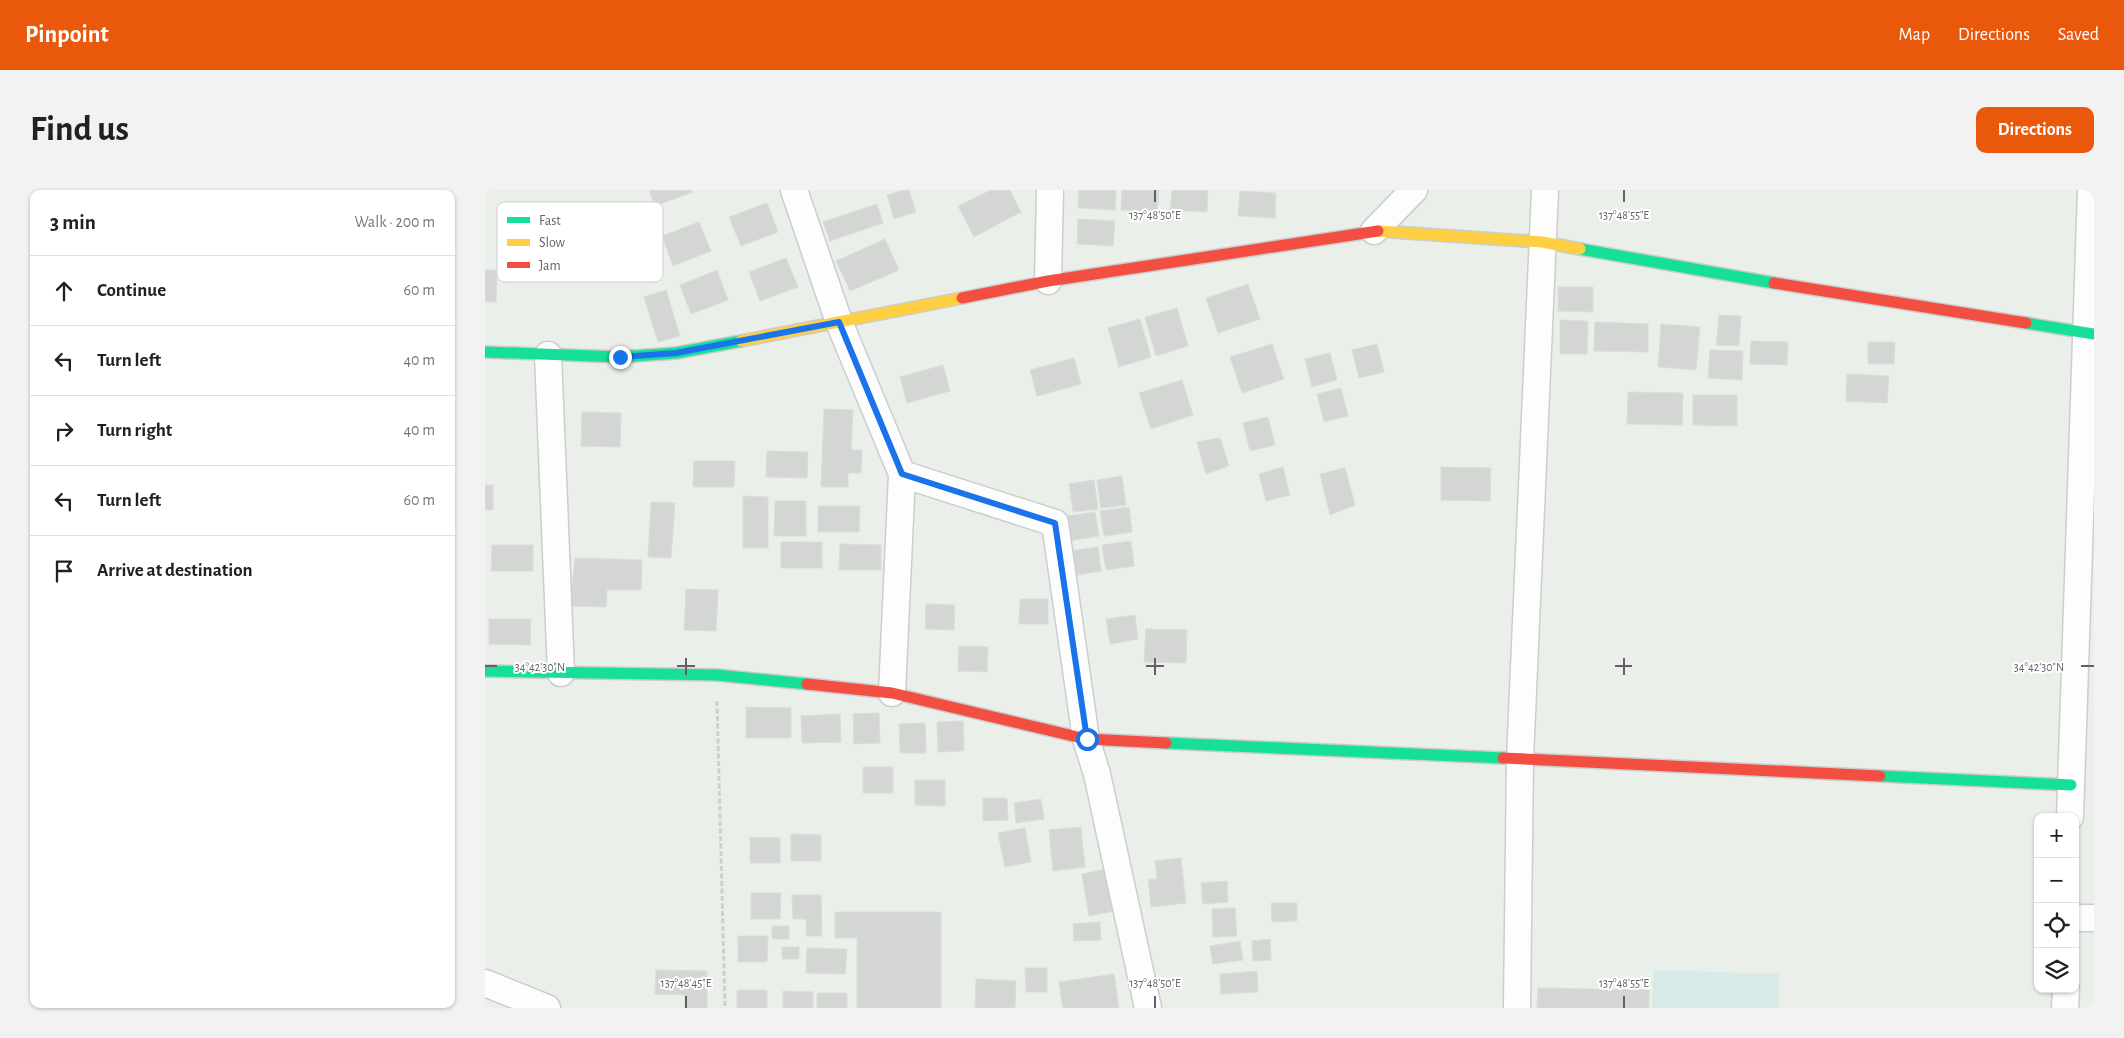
<!DOCTYPE html>
<meta charset="utf-8">
<style>
body{margin:0;font-family:"Alegreya Sans",sans-serif;background:#f2f2f2;color:#202124}
.controls{position:absolute;right:15px;bottom:15px;display:grid;overflow:hidden;border-radius:10px;box-shadow:0 1px 4px #0004}
.controls button{width:45px;height:45px;display:grid;place-items:center;padding:0;border:0;border-bottom:1px solid #e0e0e0;background:#fff;color:#202124;font:25px sans-serif}
.stop{position:absolute;width:15px;height:15px;margin:-11px;border:4px solid #1a73e8;border-radius:50%;background:#fff}
.stop.end{background:#1a73e8;border-color:#fff;box-shadow:0 1px 5px #0008}
.list{margin:0;padding:0;list-style:none}
h2{display:flex;justify-content:space-between;align-items:center;height:65px;margin:0;padding:0 20px;font-size:21px}
h2 small{font-size:16px;font-weight:400;color:#757577}
.list li{display:grid;grid-template-columns:32px 1fr auto;gap:15px;align-items:center;box-sizing:border-box;height:70px;padding:0 20px;border-top:1px solid #e0e0e0}
.list b{display:block;font-size:19px;white-space:nowrap}
.list em{font-size:16px;font-style:normal;color:#757577}
.icon{flex:none;width:28px;height:28px;fill:none;stroke:currentColor;stroke-width:2;stroke-linecap:round;stroke-linejoin:round}
.map{position:relative;flex:none;width:1609px;height:818px;overflow:hidden;border-radius:10px}
header{display:flex;align-items:center;gap:30px;box-sizing:border-box;height:70px;padding:0 25px;background:#ea580c;color:#fff}
header strong{font-size:24px}
nav{display:flex;gap:28px;margin-inline-start:auto;font-size:18px}
.intro{display:flex;align-items:center;justify-content:space-between;box-sizing:border-box;height:120px;padding:0 30px}
h1{margin:0;font-size:35px}
.button{padding:12px 22px;border-radius:10px;background:#ea580c;color:#fff;font-size:18px;font-weight:700}
main{display:flex;gap:30px;padding:0 30px}
aside{flex:1;background:#fff;border-radius:10px;box-shadow:0 1px 4px #0004}
.map>svg:first-child{display:block}
.green{fill:#d7eae8}
.building{fill:#d3d6d3;stroke:#dadeda}
.lines{fill:none;stroke-linecap:round;stroke-linejoin:round}
.street-casing{stroke:#cccdcd;stroke-width:29}
.fast-casing{stroke:#cbcccb;stroke-width:14}
.slow-casing{stroke:#cbcccb;stroke-width:14}
.jam-casing{stroke:#cbcccb;stroke-width:14}
.path{stroke:#cdd0d1;stroke-width:3;stroke-dasharray:5 2.5;stroke-linecap:butt}
.street{stroke:#fcfdfc;stroke-width:26}
.fast{stroke:#16e098;stroke-width:11}
.slow{stroke:#ffcf43;stroke-width:11}
.jam{stroke:#f24e42;stroke-width:11}
.route{stroke:#1a73e8;stroke-width:6}
.ticks{fill:none;stroke:#645f68;stroke-width:2}
.key{fill:#fff;stroke:#d0cfd2;stroke-width:1}
.key-label{font-size:14px;fill:#645f68}
.ticks-label{font-size:12px;text-anchor:middle;fill:#645f68;stroke:#fff;stroke-width:4;stroke-linejoin:round;paint-order:stroke}
</style>
<header>
<strong>Pinpoint</strong>
<nav><a>Map</a><a>Directions</a><a>Saved</a></nav>
</header>
<div class="intro"><h1>Find us</h1><a class="button">Directions</a></div>
<main>
<aside>
<h2>3 min<small>Walk · 200 m</small></h2>
<ul class="list">
<li><svg class="icon" aria-label="ahead" viewBox="0 0 24 24"><path d="M12 20V5M6 11l6-6 6 6"/></svg><div><b>Continue</b></div><em>60 m</em></li>
<li><svg class="icon" aria-label="left" viewBox="0 0 24 24"><path d="M17 20v-9H6M10 6l-5 5 5 5"/></svg><div><b>Turn left</b></div><em>40 m</em></li>
<li><svg class="icon" aria-label="right" viewBox="0 0 24 24"><path d="M7 20v-9h11M14 6l5 5-5 5"/></svg><div><b>Turn right</b></div><em>40 m</em></li>
<li><svg class="icon" aria-label="left" viewBox="0 0 24 24"><path d="M17 20v-9H6M10 6l-5 5 5 5"/></svg><div><b>Turn left</b></div><em>60 m</em></li>
<li><svg class="icon" aria-label="arrive" viewBox="0 0 24 24"><path d="M6 21V4h12l-3 4 3 4H6"/></svg><div><b>Arrive at destination</b></div></li>
</ul>
</aside>
<div class="map">
<svg width="1609" height="818" viewBox="0 0 1609 818">
<rect width="100%" height="100%" fill="#ebefea"/>
<!-- green -->
<path class="green" d="M 1169,780 L 1294,784 L 1293,818 L 1167,818 Z"/>
<!-- building -->
<path class="building" d="M 164,0 L 207,0 L 208,2 L 170,16 Z
M 418,0 L 424,0 L 431,22 L 409,29 L 402,5 Z
M 506,0 L 525,0 L 536,22 L 489,47 L 473,16 Z
M 594,0 L 631,0 L 630,20 L 593,18 Z
M 637,0 L 674,0 L 672,22 L 636,20 Z
M 687,0 L 723,0 L 722,22 L 685,20 Z
M 755,1 L 791,3 L 790,28 L 753,26 Z
M 282,13 L 293,42 L 256,56 L 244,27 Z
M 392,14 L 398,33 L 345,51 L 338,32 Z
M 593,29 L 630,31 L 628,56 L 592,54 Z
M 214,32 L 226,61 L 188,76 L 177,46 Z
M 400,49 L 414,80 L 365,101 L 351,71 Z
M 301,68 L 313,97 L 275,111 L 264,82 Z
M 0,80 L 12,80 L 11,112 L 0,112 Z
M 232,80 L 243,110 L 206,124 L 195,95 Z
M 763,94 L 775,129 L 733,143 L 721,108 Z
M 1073,97 L 1108,97 L 1108,122 L 1073,121 Z
M 181,100 L 195,146 L 173,152 L 159,107 Z
M 692,118 L 703,156 L 671,166 L 660,127 Z
M 1234,125 L 1256,126 L 1254,156 L 1231,155 Z
M 655,129 L 666,167 L 634,177 L 623,138 Z
M 1075,130 L 1103,131 L 1102,164 L 1075,164 Z
M 1110,132 L 1163,134 L 1163,162 L 1109,161 Z
M 1176,134 L 1215,137 L 1211,180 L 1173,177 Z
M 1266,151 L 1303,152 L 1302,175 L 1265,174 Z
M 1383,152 L 1410,152 L 1409,174 L 1383,174 Z
M 787,154 L 799,189 L 757,203 L 745,167 Z
M 892,154 L 899,182 L 874,188 L 867,160 Z
M 1225,160 L 1258,161 L 1257,190 L 1223,188 Z
M 845,163 L 852,190 L 827,197 L 820,169 Z
M 589,168 L 596,194 L 552,206 L 545,180 Z
M 458,175 L 465,201 L 422,213 L 415,187 Z
M 1362,184 L 1404,186 L 1402,213 L 1361,211 Z
M 697,190 L 708,225 L 666,239 L 654,203 Z
M 856,198 L 863,226 L 839,232 L 832,204 Z
M 1143,202 L 1198,203 L 1197,235 L 1142,234 Z
M 1208,205 L 1252,205 L 1252,236 L 1208,235 Z
M 339,219 L 368,220 L 366,260 L 377,260 L 376,283 L 363,283 L 363,297 L 336,297 Z
M 97,222 L 136,223 L 135,257 L 96,256 Z
M 783,227 L 790,255 L 765,261 L 758,233 Z
M 735,248 L 744,276 L 721,284 L 712,252 Z
M 282,261 L 323,262 L 322,288 L 281,287 Z
M 209,271 L 250,271 L 249,297 L 208,297 Z
M 798,277 L 805,305 L 781,311 L 774,284 Z
M 956,277 L 1006,278 L 1005,311 L 956,310 Z
M 860,278 L 870,315 L 845,325 L 835,284 Z
M 637,286 L 641,315 L 616,318 L 612,290 Z
M 609,290 L 613,319 L 588,322 L 584,294 Z
M 0,295 L 8,295 L 8,320 L 0,320 Z
M 258,306 L 283,307 L 283,358 L 258,358 Z
M 290,311 L 321,311 L 321,346 L 289,346 Z
M 166,312 L 190,313 L 186,368 L 163,367 Z
M 333,316 L 375,316 L 374,342 L 333,342 Z
M 644,317 L 647,342 L 619,346 L 615,321 Z
M 610,322 L 614,346 L 585,351 L 582,326 Z
M 646,351 L 649,376 L 621,380 L 617,355 Z
M 296,352 L 337,352 L 337,378 L 296,378 Z
M 355,354 L 396,355 L 396,380 L 354,380 Z
M 7,355 L 48,355 L 48,381 L 6,381 Z
M 613,357 L 616,381 L 588,386 L 584,361 Z
M 90,368 L 157,370 L 156,400 L 122,400 L 121,417 L 85,416 Z
M 201,399 L 233,400 L 231,441 L 199,440 Z
M 535,409 L 563,409 L 563,434 L 534,434 Z
M 441,414 L 470,415 L 469,440 L 440,439 Z
M 650,425 L 653,449 L 625,454 L 621,429 Z
M 4,429 L 46,429 L 45,455 L 4,454 Z
M 661,439 L 702,440 L 701,473 L 659,472 Z
M 474,456 L 503,457 L 502,482 L 473,481 Z
M 261,517 L 306,518 L 306,548 L 261,548 Z
M 394,523 L 395,553 L 369,554 L 368,524 Z
M 355,524 L 356,552 L 317,553 L 316,526 Z
M 478,531 L 479,561 L 453,562 L 452,532 Z
M 440,533 L 441,563 L 415,563 L 414,534 Z
M 378,577 L 408,577 L 408,603 L 378,603 Z
M 430,590 L 460,590 L 460,616 L 430,615 Z
M 498,608 L 522,608 L 523,630 L 498,631 Z
M 556,609 L 559,629 L 531,633 L 529,613 Z
M 596,637 L 600,677 L 568,681 L 564,640 Z
M 540,638 L 546,672 L 520,677 L 513,643 Z
M 306,644 L 336,645 L 336,671 L 306,671 Z
M 265,647 L 295,648 L 295,673 L 265,673 Z
M 696,668 L 701,713 L 666,717 L 663,690 L 672,689 L 670,671 Z
M 622,679 L 630,721 L 604,726 L 597,684 Z
M 742,691 L 743,712 L 718,714 L 716,693 Z
M 266,703 L 296,703 L 295,729 L 266,729 Z
M 307,705 L 336,705 L 337,746 L 321,746 L 321,729 L 308,729 Z
M 786,713 L 812,713 L 812,731 L 787,732 Z
M 750,718 L 752,746 L 728,747 L 727,719 Z
M 350,722 L 456,722 L 456,818 L 372,818 L 372,748 L 350,748 Z
M 615,732 L 616,750 L 589,751 L 588,734 Z
M 287,736 L 304,736 L 304,749 L 287,749 Z
M 253,746 L 283,746 L 282,772 L 253,772 Z
M 785,749 L 786,770 L 768,771 L 767,751 Z
M 755,751 L 758,770 L 728,774 L 725,756 Z
M 297,757 L 314,757 L 314,769 L 297,769 Z
M 322,758 L 362,759 L 360,784 L 321,783 Z
M 540,778 L 562,778 L 562,802 L 541,802 Z
M 171,780 L 222,781 L 222,818 L 200,818 L 200,805 L 170,804 Z
M 772,781 L 773,802 L 736,804 L 735,784 Z
M 629,784 L 634,818 L 578,818 L 574,792 Z
M 491,789 L 531,791 L 530,818 L 490,818 Z
M 1053,798 L 1164,800 L 1164,818 L 1052,818 Z
M 252,800 L 282,800 L 282,818 L 252,818 Z
M 298,801 L 328,802 L 328,818 L 298,818 Z
M 332,803 L 362,803 L 362,818 L 332,818 Z"/>
<g class="lines">
<!-- street casing -->
<g class="street-casing">
<path id="street" d="M 309,0 L 354,132 L 417,284 L 407,503
M 889,41 L 929,0
M 563,91 L 565,0
M 63,165 L 76,483
M 417,284 L 570,333 L 601,549 L 612,584 L 663,818
M 1585,627 L 1606,0
M 1590,728 L 1609,728
M 0,793 L 62,818
M 1032,818 L 1035,569 L 1060,0
M 1580,818 L 1581,799"/>
</g>
<!-- fast casing -->
<g class="fast-casing">
<path id="fast" d="M 1095,59 L 1289,93
M 1541,133 L 1609,144
M 0,162 L 135,167 L 191,163 L 256,151
M 0,481 L 232,485 L 322,494
M 681,553 L 1018,568
M 1395,586 L 1586,595"/>
</g>
<!-- slow casing -->
<g class="slow-casing">
<path id="slow" d="M 893,41 L 1057,52 L 1095,59
M 256,151 L 477,108"/>
</g>
<!-- jam casing -->
<g class="jam-casing">
<path id="jam" d="M 1289,93 L 1541,133
M 477,108 L 563,91 L 893,41
M 322,494 L 407,503 L 601,549 L 681,553
M 1018,568 L 1395,586"/>
</g>
<!-- path -->
<path class="path" d="M 232,511 L 240,818"/>
<!-- street -->
<use href="#street" class="street"/>
<!-- fast -->
<use href="#fast" class="fast"/>
<!-- slow -->
<use href="#slow" class="slow"/>
<!-- jam -->
<use href="#jam" class="jam"/>
</g>
<g class="lines">
<!-- route -->
<path class="route" d="M 135,167 L 191,163 L 354,132 L 417,284 L 570,333 L 602,549"/>
</g>
<!-- ticks -->
<path class="ticks" d="M 670,0 L 670,12M 1139,0 L 1139,12M 201,468 L 201,485M 670,468 L 670,485M 1139,468 L 1139,485M 0,476 L 12,476M 192,476 L 210,476M 661,476 L 679,476M 1130,476 L 1147,476M 1596,476 L 1609,476M 201,806 L 201,818M 670,806 L 670,818M 1139,806 L 1139,818"/>
<!-- legend -->
<rect x="12" y="12" width="166" height="80" rx="8" class="key"/>
<rect x="22" y="27" width="23" height="6" fill="#16e098"/>
<rect x="22" y="49" width="23" height="7" fill="#ffcf43"/>
<rect x="22" y="72" width="23" height="6" fill="#f24e42"/>
<g class="key-label">
<text x="54" y="35">Fast</text>
<text x="54" y="57">Slow</text>
<text x="54" y="80">Jam</text>
</g>
<g class="ticks-label">
<text x="670" y="29">137°48'50"E</text>
<text x="1139" y="29">137°48'55"E</text>
<text x="55" y="481">34°42'30"N</text>
<text x="1554" y="481">34°42'30"N</text>
<text x="201" y="797">137°48'45"E</text>
<text x="670" y="797">137°48'50"E</text>
<text x="1139" y="797">137°48'55"E</text>
</g>
</svg>
<div class="controls">
<button>+</button>
<button>−</button>
<button><svg class="icon" aria-label="locate" viewBox="0 0 24 24"><circle cx="12" cy="12" r="6"/><path d="M12 2v4M12 18v4M2 12h4M18 12h4"/></svg></button>
<button><svg class="icon" aria-label="layers" viewBox="0 0 24 24"><path d="M12 4l9 5-9 5-9-5zM3 14l9 5 9-5"/></svg></button>
</div>
<div class="stop" style="left:602px;top:549px"></div>
<div class="stop end" style="left:135px;top:167px"></div>
</div>
</main>
